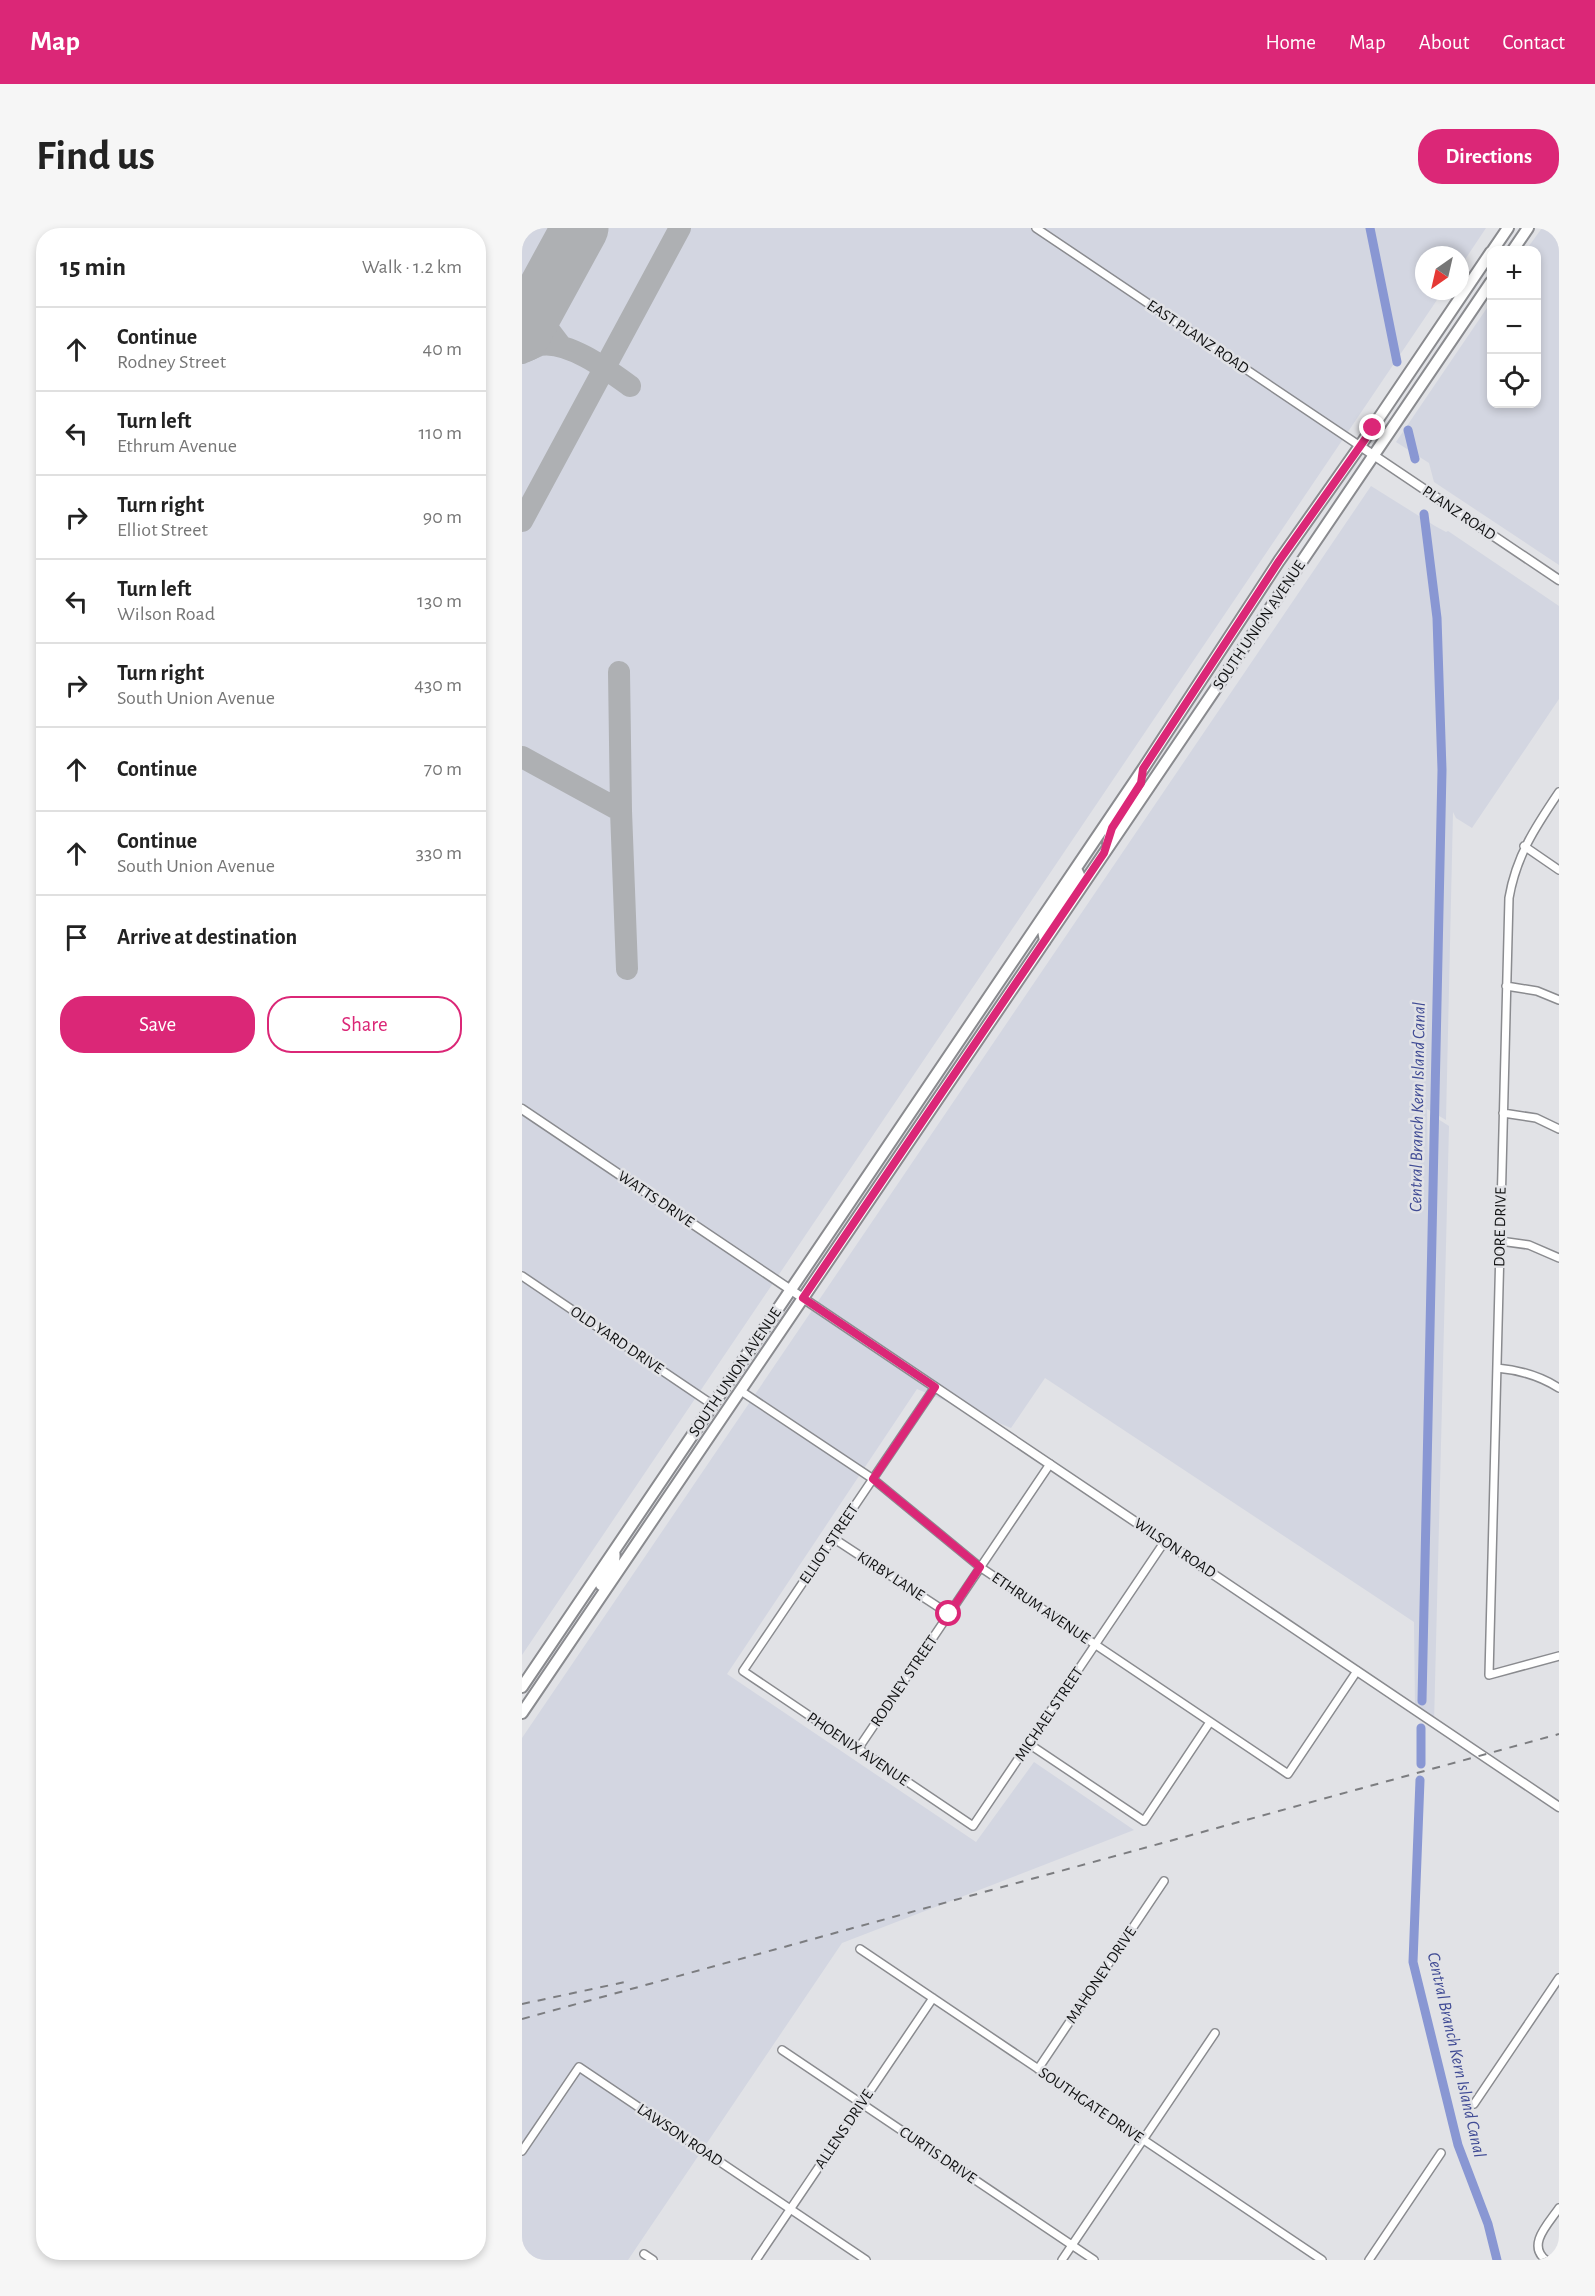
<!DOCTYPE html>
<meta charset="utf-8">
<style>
body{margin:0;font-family:"Alegreya Sans",sans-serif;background:#f6f6f6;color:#222}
.controls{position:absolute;right:18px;top:18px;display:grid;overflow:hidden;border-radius:12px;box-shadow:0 3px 9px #0003}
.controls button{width:54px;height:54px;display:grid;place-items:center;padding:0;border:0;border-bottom:2px solid #e0e0e0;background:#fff;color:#222;font:30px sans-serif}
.compass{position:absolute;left:893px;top:18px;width:54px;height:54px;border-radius:50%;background:#fff;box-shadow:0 3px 9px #0003;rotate:214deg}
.stop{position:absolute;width:18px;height:18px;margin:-14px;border:4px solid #db2777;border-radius:50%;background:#fff}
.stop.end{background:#db2777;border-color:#fff;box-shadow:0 2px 6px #0008}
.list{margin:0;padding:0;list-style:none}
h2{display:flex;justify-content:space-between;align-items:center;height:78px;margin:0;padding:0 24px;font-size:26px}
h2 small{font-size:20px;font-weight:400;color:#767676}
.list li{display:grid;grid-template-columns:39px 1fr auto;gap:18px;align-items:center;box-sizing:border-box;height:84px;padding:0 24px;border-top:2px solid #e0e0e0}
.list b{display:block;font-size:22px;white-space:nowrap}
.list p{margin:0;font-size:20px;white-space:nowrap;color:#767676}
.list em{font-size:20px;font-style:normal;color:#767676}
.actions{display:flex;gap:12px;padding:18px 24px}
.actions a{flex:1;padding:14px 0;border:2px solid #db2777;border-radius:24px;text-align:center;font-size:21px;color:#db2777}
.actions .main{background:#db2777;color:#fff}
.icon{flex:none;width:33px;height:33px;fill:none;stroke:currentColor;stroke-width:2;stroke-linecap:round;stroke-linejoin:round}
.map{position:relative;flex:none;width:1037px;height:2032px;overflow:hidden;border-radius:24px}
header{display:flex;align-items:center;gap:36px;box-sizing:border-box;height:84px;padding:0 30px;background:#db2777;color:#fff}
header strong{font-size:28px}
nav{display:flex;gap:33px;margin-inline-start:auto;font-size:21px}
.intro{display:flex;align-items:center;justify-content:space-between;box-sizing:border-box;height:144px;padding:0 36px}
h1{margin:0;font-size:42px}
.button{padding:15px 27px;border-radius:24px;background:#db2777;color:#fff;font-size:21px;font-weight:700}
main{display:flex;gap:36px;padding:0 36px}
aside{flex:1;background:#fff;border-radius:24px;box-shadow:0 3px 9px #0003}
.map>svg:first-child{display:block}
.built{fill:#d3d6e1}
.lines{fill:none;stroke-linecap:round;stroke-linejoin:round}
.canal{stroke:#8997d3;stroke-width:9}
.taxiway{stroke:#aeb0b3;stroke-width:22}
.runway{stroke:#aeb0b3;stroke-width:57}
.minor-casing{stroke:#8a8b8f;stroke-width:10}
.tertiary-casing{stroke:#8a8b8f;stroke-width:11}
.primary-casing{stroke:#8a8b8f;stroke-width:14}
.minor{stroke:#fff;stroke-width:7}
.tertiary{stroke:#fff;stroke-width:8}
.primary{stroke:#fff;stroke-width:10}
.rail{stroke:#7c7d80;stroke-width:2;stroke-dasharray:8 8;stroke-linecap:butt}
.route{stroke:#db2777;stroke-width:8}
.labels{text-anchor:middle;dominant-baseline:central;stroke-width:5;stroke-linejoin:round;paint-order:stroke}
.street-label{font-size:16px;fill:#111213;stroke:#e1e2e6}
.water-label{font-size:18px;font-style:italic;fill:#414c95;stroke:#e1e2e6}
</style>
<header>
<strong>Map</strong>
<nav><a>Home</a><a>Map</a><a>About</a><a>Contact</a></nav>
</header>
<div class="intro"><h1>Find us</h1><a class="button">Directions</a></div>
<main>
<aside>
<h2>15 min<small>Walk · 1.2 km</small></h2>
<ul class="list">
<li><svg class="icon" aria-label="ahead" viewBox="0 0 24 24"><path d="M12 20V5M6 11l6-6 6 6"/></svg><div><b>Continue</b><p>Rodney Street</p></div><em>40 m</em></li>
<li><svg class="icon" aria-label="left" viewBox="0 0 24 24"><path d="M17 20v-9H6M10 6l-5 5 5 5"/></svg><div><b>Turn left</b><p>Ethrum Avenue</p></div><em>110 m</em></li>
<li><svg class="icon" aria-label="right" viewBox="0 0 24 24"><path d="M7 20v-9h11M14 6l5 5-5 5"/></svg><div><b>Turn right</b><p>Elliot Street</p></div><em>90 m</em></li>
<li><svg class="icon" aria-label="left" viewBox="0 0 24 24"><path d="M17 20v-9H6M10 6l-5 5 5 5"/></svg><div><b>Turn left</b><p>Wilson Road</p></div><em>130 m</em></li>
<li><svg class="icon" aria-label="right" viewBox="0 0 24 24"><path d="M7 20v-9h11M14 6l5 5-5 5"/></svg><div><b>Turn right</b><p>South Union Avenue</p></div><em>430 m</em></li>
<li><svg class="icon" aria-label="ahead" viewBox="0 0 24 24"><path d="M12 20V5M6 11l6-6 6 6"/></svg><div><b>Continue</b></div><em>70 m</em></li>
<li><svg class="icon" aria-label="ahead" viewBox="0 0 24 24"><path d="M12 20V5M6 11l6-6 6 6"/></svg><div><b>Continue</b><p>South Union Avenue</p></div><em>330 m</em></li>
<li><svg class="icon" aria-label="arrive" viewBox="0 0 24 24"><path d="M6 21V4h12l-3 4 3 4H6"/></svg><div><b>Arrive at destination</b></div></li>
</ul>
<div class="actions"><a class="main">Save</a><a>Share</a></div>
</aside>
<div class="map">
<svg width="1037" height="2032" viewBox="0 0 1037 2032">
<rect width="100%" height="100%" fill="#e1e2e6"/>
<!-- built -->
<path class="built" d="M 0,0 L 964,0 L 938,39 L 938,27 L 902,27 L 902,63 L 921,63 L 0,1427 Z
M 1020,0 L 1037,0 L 1037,337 L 912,254 L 907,235 L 874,214 L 969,74 L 969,176 L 1014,176 L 1014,22 L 1004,22 Z
M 849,258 L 913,298 L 924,304 L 926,303 L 1037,378 L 1037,471 L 950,600 L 934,590 L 931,584 L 924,892 L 905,881 L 906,934 L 908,886 L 927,898 L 912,1495 L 893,1482 L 892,1394 L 523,1150 L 489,1200 L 395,1161 L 205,1446 L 454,1614 L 512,1534 L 612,1602 L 320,1715 L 106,2032 L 0,2032 L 0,1510 Z"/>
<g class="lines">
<!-- canal -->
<path class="canal" d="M 848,0 L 875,134
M 886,202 L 893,231
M 900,1473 L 920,542 L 915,390 L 902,286
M 899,1536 L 899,1500
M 898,1552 L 891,1734 L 936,1917 L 966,1996 L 975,2032"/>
<!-- taxiway -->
<path class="taxiway" d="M 20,70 L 23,97 L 39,118
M 0,125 C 6,123 12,119 18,117 C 46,112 86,142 108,158
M 0,293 L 158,0
M 97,444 L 99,583 L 105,741
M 0,529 L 99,583"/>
<!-- runway -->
<path class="runway" d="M 0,106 L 58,0"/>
<!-- minor casing -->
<g class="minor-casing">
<path id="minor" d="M 514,0 L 838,218
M 1037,564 C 1014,598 994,628 987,670 L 967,1447 L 1037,1428
M 1002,618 L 1037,642
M 984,758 L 1015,763 L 1037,772
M 981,885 L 1014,890 L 1037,901
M 978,1013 L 1007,1017 L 1037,1030
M 0,1048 L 191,1177
M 975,1140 C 998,1142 1018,1148 1037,1160
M 413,1159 L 221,1443 L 451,1598 L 643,1313
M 219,1163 L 351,1251 L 458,1339 L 766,1546 L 835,1443
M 311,1310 L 427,1386
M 507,1516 L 622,1593 L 688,1494
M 336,1521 L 528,1236
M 338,1721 L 800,2032
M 260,1822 L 572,2032
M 516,1841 L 642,1653
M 952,1876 L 1037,1750
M 0,1923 L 57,1839 L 344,2032
M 122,2026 L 131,2032
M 234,2032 L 411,1770
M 540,2032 L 693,1805
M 847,2032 L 919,1925
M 1024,2032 C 1004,2017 1027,1995 1037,1980"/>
</g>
<!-- tertiary casing -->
<g class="tertiary-casing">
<path id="tertiary" d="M 838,218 L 1037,352
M 0,881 L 1037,1579"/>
</g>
<!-- primary casing -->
<g class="primary-casing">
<path id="primary" d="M 971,22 L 986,0
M 991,22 L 1006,0
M 586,615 L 590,600 L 601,584
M 523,713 L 521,702 L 555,652 L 557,647 L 554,641
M 79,1357 C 86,1346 95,1336 92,1323
M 0,1459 L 621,541 L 757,333 L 838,218 L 969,24
M 0,1485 L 969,54"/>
</g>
<!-- minor -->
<use href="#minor" class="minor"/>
<!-- tertiary -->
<use href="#tertiary" class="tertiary"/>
<!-- primary -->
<use href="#primary" class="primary"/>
<!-- rail -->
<path class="rail" d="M 0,1776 L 103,1754
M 0,1791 L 1037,1506"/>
</g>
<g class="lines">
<!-- route -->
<path class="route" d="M 427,1386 L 458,1339 L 351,1251 L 413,1159 L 281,1070 L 582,625 L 590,600 L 619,555 L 621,541 L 757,333 L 851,200"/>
</g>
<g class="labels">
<!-- street labels -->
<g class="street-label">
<text transform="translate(676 109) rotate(34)">EAST PLANZ ROAD</text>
<text transform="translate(937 285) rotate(34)">PLANZ ROAD</text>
<text transform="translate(737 397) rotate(-56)">SOUTH UNION AVENUE</text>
<text transform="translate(134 971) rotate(34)">WATTS DRIVE</text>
<text transform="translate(978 999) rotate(-89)">DORE DRIVE</text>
<text transform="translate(95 1112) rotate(34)">OLD YARD DRIVE</text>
<text transform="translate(213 1144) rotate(-56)">SOUTH UNION AVENUE</text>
<text transform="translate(307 1316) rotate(-56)">ELLIOT STREET</text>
<text transform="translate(653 1320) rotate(34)">WILSON ROAD</text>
<text transform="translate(369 1348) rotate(33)">KIRBY LANE</text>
<text transform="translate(519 1380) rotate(34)">ETHRUM AVENUE</text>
<text transform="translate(382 1453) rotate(-56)">RODNEY STREET</text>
<text transform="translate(527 1486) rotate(-56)">MICHAEL STREET</text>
<text transform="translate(336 1521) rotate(34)">PHOENIX AVENUE</text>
<text transform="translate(579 1747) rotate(-56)">MAHONEY DRIVE</text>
<text transform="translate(569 1877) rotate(34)">SOUTHGATE DRIVE</text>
<text transform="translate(322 1901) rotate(-56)">ALLENS DRIVE</text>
<text transform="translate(158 1907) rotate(34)">LAWSON ROAD</text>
<text transform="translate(416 1927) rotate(34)">CURTIS DRIVE</text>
</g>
<!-- water labels -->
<g class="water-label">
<text transform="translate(896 879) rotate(-89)">Central Branch Kern Island Canal</text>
<text transform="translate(934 1827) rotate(77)">Central Branch Kern Island Canal</text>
</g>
</g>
</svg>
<div class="controls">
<button>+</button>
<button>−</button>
<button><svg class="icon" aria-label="locate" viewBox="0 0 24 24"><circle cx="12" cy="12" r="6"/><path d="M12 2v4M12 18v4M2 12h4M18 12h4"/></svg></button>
</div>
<svg class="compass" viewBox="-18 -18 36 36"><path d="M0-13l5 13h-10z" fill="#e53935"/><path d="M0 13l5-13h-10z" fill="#767676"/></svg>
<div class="stop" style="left:427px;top:1386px"></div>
<div class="stop end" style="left:851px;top:200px"></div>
</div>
</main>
